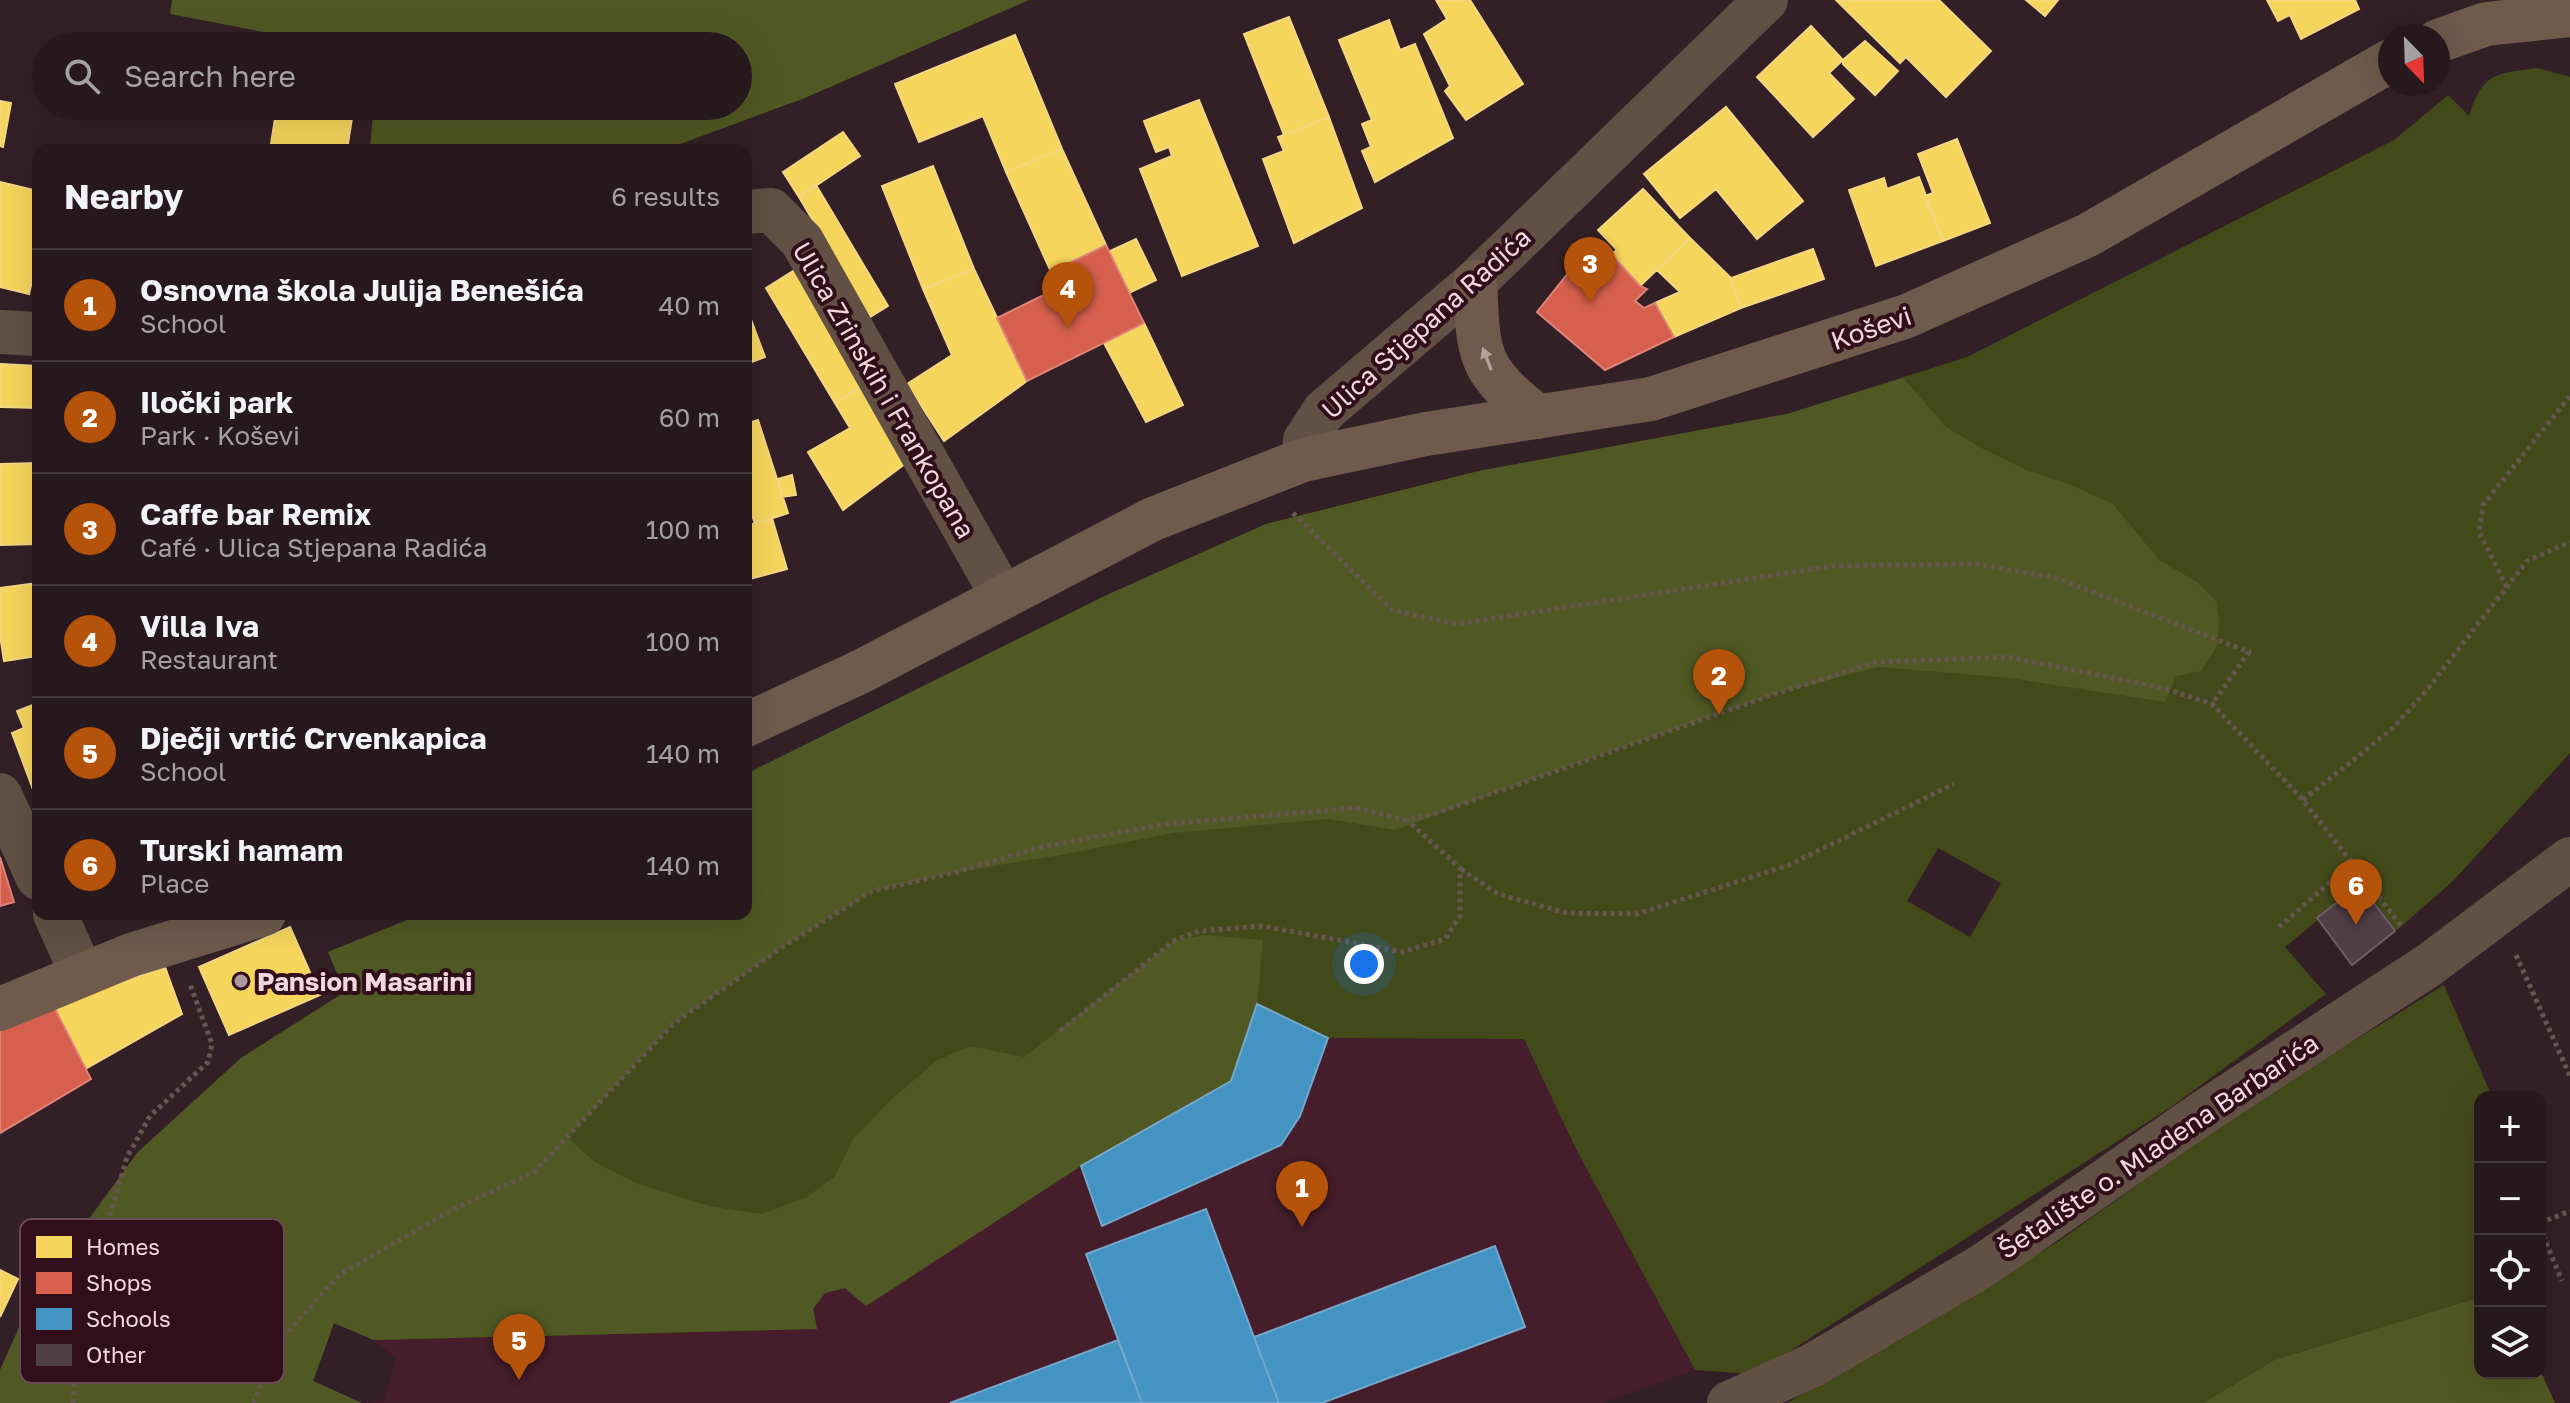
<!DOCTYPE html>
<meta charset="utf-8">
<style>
body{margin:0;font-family:"Golos Text",sans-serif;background:#2e2126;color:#f1f3f6}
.controls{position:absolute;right:24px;bottom:24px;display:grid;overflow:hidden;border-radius:16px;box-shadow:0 8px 32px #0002}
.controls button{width:72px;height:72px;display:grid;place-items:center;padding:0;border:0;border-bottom:2px solid #42373b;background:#26181d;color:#f1f3f6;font:40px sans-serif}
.compass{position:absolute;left:2378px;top:24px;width:72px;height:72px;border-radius:50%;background:#26181d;box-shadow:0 8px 32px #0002;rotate:157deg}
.you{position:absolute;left:1364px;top:964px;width:28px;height:28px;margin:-20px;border:6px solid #fff;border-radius:50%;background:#1a73e8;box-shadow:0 0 0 12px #1a73e833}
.badge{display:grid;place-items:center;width:52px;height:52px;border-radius:50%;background:#b45309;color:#fff;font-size:26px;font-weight:700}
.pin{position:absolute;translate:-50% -66px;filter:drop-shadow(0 2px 4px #0008)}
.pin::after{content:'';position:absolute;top:42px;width:28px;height:24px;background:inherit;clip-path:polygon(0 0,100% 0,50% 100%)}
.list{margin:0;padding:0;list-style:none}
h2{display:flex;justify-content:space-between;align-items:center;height:104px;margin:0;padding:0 32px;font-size:34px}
h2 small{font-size:26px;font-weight:400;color:#a4a0a4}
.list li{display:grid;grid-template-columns:52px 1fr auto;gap:24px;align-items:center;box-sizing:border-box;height:112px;padding:0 32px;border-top:2px solid #42373b}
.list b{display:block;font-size:30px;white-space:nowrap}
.list p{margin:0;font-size:26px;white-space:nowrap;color:#a4a0a4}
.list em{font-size:26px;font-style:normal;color:#a4a0a4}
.icon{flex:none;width:44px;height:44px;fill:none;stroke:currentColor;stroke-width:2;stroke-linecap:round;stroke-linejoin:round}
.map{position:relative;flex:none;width:2570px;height:1403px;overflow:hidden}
.search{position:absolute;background:#26181d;box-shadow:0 8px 32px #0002;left:32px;top:32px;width:720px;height:88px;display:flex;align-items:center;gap:20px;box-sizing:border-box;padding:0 28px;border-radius:44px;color:#a4a0a4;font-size:30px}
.panel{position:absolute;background:#26181d;box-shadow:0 8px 32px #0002;left:32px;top:144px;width:720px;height:776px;border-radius:16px}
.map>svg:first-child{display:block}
.built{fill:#451d2b}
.green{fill:#434a1a;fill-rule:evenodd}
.forest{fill:#505823}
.homes{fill:#f6d55c;stroke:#f4d683;stroke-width:2}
.shops{fill:#d6604d;stroke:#de8479;stroke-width:2}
.schools{fill:#4393c3;stroke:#77a8cb;stroke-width:2}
.building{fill:#4f3e44;stroke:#6e5e63;stroke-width:2}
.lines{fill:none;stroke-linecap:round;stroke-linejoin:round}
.path{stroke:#665650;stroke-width:5;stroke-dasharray:4 4;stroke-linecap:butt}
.minor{stroke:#635044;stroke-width:44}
.major{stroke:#6f5a4c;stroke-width:44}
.oneway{fill:#b69f9d}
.poi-dot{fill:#ae989f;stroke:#300e1a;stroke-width:3}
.labels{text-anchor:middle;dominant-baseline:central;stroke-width:8;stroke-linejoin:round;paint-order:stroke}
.street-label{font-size:26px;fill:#f1d8df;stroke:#300e1a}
.poi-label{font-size:26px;font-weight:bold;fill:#f1d8df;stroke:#300e1a;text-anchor:start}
.key{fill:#300e1a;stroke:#6a4b55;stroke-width:2}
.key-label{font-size:22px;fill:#f1d8df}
</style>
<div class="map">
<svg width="2570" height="1403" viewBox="0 0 2570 1403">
<rect width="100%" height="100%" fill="#332027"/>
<!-- built -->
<path class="built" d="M 1257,1004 L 1329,1038 L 1524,1039 L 1576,1149 L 1695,1370 L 1602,1403 L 362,1403 L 384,1401 L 396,1359 L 374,1340 L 816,1329 L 813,1309 L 825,1293 L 845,1288 L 866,1305 L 1081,1166 L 1231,1081 Z"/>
<!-- green -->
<path class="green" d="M 2538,68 L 2570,77 L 2570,753 L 2454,880 L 2396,931 L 2360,885 L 2285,947 L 2326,994 L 2168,1109 L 1754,1374 L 1695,1370 L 1576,1149 L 1524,1039 L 1329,1038 L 1257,1005 L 1231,1081 L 1081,1166 L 866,1306 L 845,1288 L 825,1293 L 813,1309 L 817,1329 L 374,1340 L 334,1323 L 313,1381 L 362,1403 L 0,1403 L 0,1370 L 34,1294 L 138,1152 L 241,1058 L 345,992 L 328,952 L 422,914 L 746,914 L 746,774 L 1109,594 L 1266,524 L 1479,471 L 1787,414 L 1967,357 L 2394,140 L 2448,95 L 2469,116 C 2484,71 2496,74 2538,68 ZM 1938,848 L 2001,883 L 1970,937 L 1907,901 Z
M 2444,985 L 2492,1097 L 2480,1097 L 2480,1297 L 2274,1360 L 2203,1403 L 1787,1403 L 2059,1241 L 2247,1107 Z"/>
<!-- forest -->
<path class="forest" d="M 172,0 L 1029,0 L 805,98 L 664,150 L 370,147 L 374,106 L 738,106 L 738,46 L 336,46 L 170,14 Z
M 1903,378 L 1946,427 L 1979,447 L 2029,471 L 2071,485 L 2113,504 L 2159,560 L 2197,582 L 2216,601 L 2219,621 L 2217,646 L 2201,671 L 2176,676 L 2165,702 L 2010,678 L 1879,667 L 1778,693 L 1551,772 L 1395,830 L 1328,819 L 1173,833 L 1055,856 L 957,872 L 872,891 L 784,946 L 673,1024 L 567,1137 L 595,1162 L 638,1184 L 709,1206 L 761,1214 L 807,1197 L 835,1176 L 853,1139 L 892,1099 L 936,1061 L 970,1046 L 1024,1057 L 1175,940 L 1206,935 L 1263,940 L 1257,1004 L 1231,1081 L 1081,1166 L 866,1306 L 845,1288 L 825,1293 L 813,1309 L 817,1329 L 374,1340 L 334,1323 L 313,1381 L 362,1403 L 0,1403 L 0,1370 L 34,1294 L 138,1152 L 241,1058 L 345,992 L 328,952 L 422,914 L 746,914 L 746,774 L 1109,594 L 1266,524 L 1479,471 L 1787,414 Z
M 2480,1297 L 2480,1373 L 2540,1373 L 2540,1370 L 2555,1403 L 2203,1403 L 2274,1360 Z"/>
<!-- homes -->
<path class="homes" d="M 1436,0 L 1470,0 L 1523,84 L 1466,120 L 1445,91 L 1450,86 L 1424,34 L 1447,19 Z
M 1836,0 L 1939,0 L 1991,51 L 1946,97 L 1906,57 L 1900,63 Z
M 2026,0 L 2058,0 L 2045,16 Z
M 2267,0 L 2355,0 L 2359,9 L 2301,39 L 2290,15 L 2278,21 Z
M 1289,17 L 1329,117 L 1284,135 L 1244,34 Z
M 1389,20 L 1400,50 L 1415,44 L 1453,138 L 1375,182 L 1362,151 L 1371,147 L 1362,124 L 1372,120 L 1339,40 Z
M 1811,26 L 1843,60 L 1829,73 L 1854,99 L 1813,137 L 1757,77 Z
M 1015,35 L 1062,149 L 1006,172 L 983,116 L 919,142 L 895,84 Z
M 1865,41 L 1898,71 L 1875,95 L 1843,64 L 1843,60 Z
M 1199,100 L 1258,246 L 1182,276 L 1140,169 L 1172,156 L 1169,147 L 1156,152 L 1144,121 Z
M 0,101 L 11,103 L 3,147 L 0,146 Z
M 277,106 L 352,118 L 347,150 L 270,150 Z
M 1726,107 L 1803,201 L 1757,239 L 1716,189 L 1680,218 L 1644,174 Z
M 1329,117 L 1362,208 L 1294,243 L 1263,159 L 1284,151 L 1278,137 Z
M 843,132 L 860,156 L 799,197 L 783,172 Z
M 1957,139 L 1990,223 L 1943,241 L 1925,196 L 1933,193 L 1918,154 Z
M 1062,149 L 1106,245 L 1051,272 L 1006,172 Z
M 933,166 L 974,269 L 923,289 L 882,186 Z
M 1919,177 L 1943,241 L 1876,266 L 1849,190 L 1884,178 L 1887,189 Z
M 0,182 L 38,191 L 38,254 L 29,294 L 0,287 Z
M 816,185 L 888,306 L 870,317 L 799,197 Z
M 1643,189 L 1690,238 L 1640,286 L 1611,254 L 1617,250 L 1598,230 Z
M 1690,238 L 1731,278 L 1741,308 L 1674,337 L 1655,303 L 1680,292 L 1657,270 Z
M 1136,239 L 1156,280 L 1129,293 L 1108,252 Z
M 1813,249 L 1824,279 L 1741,308 L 1731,278 Z
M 798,268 L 868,383 L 835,403 L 766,288 Z
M 974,269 L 1027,381 L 944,441 L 907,384 L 952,355 L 923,289 Z
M 746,306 L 765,357 L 746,364 Z
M 1144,323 L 1183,405 L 1146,422 L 1104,343 Z
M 0,364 L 38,366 L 38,408 L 0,407 Z
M 868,383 L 913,458 L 843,510 L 808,452 L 850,428 L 835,403 Z
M 758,420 L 788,513 L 755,524 L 746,496 L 746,424 Z
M 38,463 L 38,544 L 0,545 L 0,464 Z
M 792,475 L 796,495 L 782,497 L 778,479 Z
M 772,518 L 787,569 L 746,580 L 746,526 Z
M 38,583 L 38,656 L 4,661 L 0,635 L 0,588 Z
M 38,703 L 38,803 L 12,733 L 24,728 L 17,711 Z
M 290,927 L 320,995 L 229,1035 L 199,967 Z
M 165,967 L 182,1014 L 85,1069 L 53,1005 Z
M 0,1270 L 18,1279 L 0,1317 Z"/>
<!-- shops -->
<path class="shops" d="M 1106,245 L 1144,323 L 1027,381 L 997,318 L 1058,288 L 1051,272 Z
M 1611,254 L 1640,286 L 1647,289 L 1635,301 L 1644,308 L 1655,303 L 1674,337 L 1605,370 L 1537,312 L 1581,257 L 1602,273 Z
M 0,857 L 14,902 L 0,906 Z
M 53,1005 L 91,1079 L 0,1133 L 0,1030 Z"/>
<!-- schools -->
<path class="schools" d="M 1257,1004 L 1328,1038 L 1300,1116 L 1281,1145 L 1102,1226 L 1081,1166 L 1231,1081 Z
M 1206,1209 L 1254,1337 L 1279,1403 L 1142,1403 L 1086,1254 Z
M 1495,1246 L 1525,1327 L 1322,1403 L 1279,1403 L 1254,1337 Z
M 1118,1340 L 1142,1403 L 950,1403 Z"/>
<!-- building -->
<path class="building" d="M 2360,885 L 2395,931 L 2352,965 L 2317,918 Z"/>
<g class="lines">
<!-- path -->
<path class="path" d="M 1293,513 L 1392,610 L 1457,624 L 1833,566 L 1976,564 L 2056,578 L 2249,652 L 2212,704
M 2507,587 L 2479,532 L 2483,505 L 2570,396
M 2303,800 L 2392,729 L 2425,692 L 2527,561 L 2570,542
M 1461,869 L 1498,894 L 1567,913 L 1637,914 L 1789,865 L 1954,784
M 2279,927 L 2353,862
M 2516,955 L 2570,1076
M 1060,1031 L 1175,940 L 1199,931 L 1262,926 L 1403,952 L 1445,939 L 1460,916 L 1460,868 L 1407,820
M 2540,1223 L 2570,1211
M 2540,1228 L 2562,1281
M 73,1403 L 79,1321 L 127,1157 L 150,1116 L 208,1062 L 212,1044 L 190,984
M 253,1403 L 283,1337 L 340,1274 L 456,1208 L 534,1172 L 673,1024 L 784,946 L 872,891 L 957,872 L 1041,847 L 1166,824 L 1356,808 L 1406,820 L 1431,815 L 1778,693 L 1877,662 L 2008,657 L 2163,688 L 2212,704 L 2303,800 L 2403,928"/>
<!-- minor -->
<path class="minor" d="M 746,212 L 771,210 L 802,241 L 1003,597
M 0,332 L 38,334
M 1303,460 L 1305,440 L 1324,411 L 1475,282 L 1766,0
M 0,795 L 38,878
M 55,914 L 82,974
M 1729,1403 L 1813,1365 L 1982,1266 L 2201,1114 L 2429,965 L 2570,859"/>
<!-- major -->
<path class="major" d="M 2438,41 L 2486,24 L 2570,15
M 1475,282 C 1477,308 1475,345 1489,368 C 1501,388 1520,402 1538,417
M 746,725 L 860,672 L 1153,519 L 1303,460 L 1426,434 L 1651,399 L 1907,316 L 2088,235 L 2390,61
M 0,1009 L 131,955 L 264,914"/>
</g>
<!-- one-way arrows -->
<defs><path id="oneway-solid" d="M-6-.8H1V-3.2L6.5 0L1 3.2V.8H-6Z" transform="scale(2)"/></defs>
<use class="oneway" href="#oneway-solid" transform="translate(1487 359) rotate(-111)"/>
<!-- markers -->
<circle class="poi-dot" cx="241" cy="981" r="8"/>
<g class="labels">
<!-- street labels -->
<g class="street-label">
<text transform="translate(1426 323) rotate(-42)">Ulica Stjepana Radića</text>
<text transform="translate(1871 328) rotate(-19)">Koševi</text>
<text transform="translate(884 390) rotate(60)">Ulica Zrinskih i Frankopana</text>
<text transform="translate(2158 1146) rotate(-34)">Šetalište o. Mladena Barbarića</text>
</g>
<!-- poi labels -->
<g class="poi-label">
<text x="257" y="981">Pansion Masarini</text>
</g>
</g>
<!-- legend -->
<rect x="20" y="1219" width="264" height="164" rx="12" class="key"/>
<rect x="36" y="1236" width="36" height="22" fill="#f6d55c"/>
<rect x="36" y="1272" width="36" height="22" fill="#d6604d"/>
<rect x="36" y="1308" width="36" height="22" fill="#4393c3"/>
<rect x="36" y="1344" width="36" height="22" fill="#4f3e44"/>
<g class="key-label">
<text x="86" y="1255">Homes</text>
<text x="86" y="1291">Shops</text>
<text x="86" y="1327">Schools</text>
<text x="86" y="1363">Other</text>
</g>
</svg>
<div class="controls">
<button>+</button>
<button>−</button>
<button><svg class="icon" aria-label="locate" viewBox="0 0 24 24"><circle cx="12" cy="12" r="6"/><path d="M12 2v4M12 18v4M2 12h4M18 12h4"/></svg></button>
<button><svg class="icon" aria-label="layers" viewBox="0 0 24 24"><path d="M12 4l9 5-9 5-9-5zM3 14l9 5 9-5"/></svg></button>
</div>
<svg class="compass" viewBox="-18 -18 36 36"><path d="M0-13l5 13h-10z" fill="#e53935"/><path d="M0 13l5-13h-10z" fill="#a4a0a4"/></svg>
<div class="you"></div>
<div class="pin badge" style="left:1302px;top:1227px">1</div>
<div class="pin badge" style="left:1719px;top:715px">2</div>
<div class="pin badge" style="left:1590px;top:303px">3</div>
<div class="pin badge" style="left:1068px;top:328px">4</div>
<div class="pin badge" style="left:519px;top:1380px">5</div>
<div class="pin badge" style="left:2356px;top:925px">6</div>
<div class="search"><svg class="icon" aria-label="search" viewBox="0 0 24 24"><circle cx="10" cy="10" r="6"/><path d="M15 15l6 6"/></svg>Search here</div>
<section class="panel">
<h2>Nearby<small>6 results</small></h2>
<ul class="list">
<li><span class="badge">1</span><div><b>Osnovna škola Julija Benešića</b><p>School</p></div><em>40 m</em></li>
<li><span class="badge">2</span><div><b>Iločki park</b><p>Park · Koševi</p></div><em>60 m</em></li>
<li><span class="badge">3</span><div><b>Caffe bar Remix</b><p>Café · Ulica Stjepana Radića</p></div><em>100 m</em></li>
<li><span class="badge">4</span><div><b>Villa Iva</b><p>Restaurant</p></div><em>100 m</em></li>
<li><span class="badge">5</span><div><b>Dječji vrtić Crvenkapica</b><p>School</p></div><em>140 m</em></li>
<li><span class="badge">6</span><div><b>Turski hamam</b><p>Place</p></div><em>140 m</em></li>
</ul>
</section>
</div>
